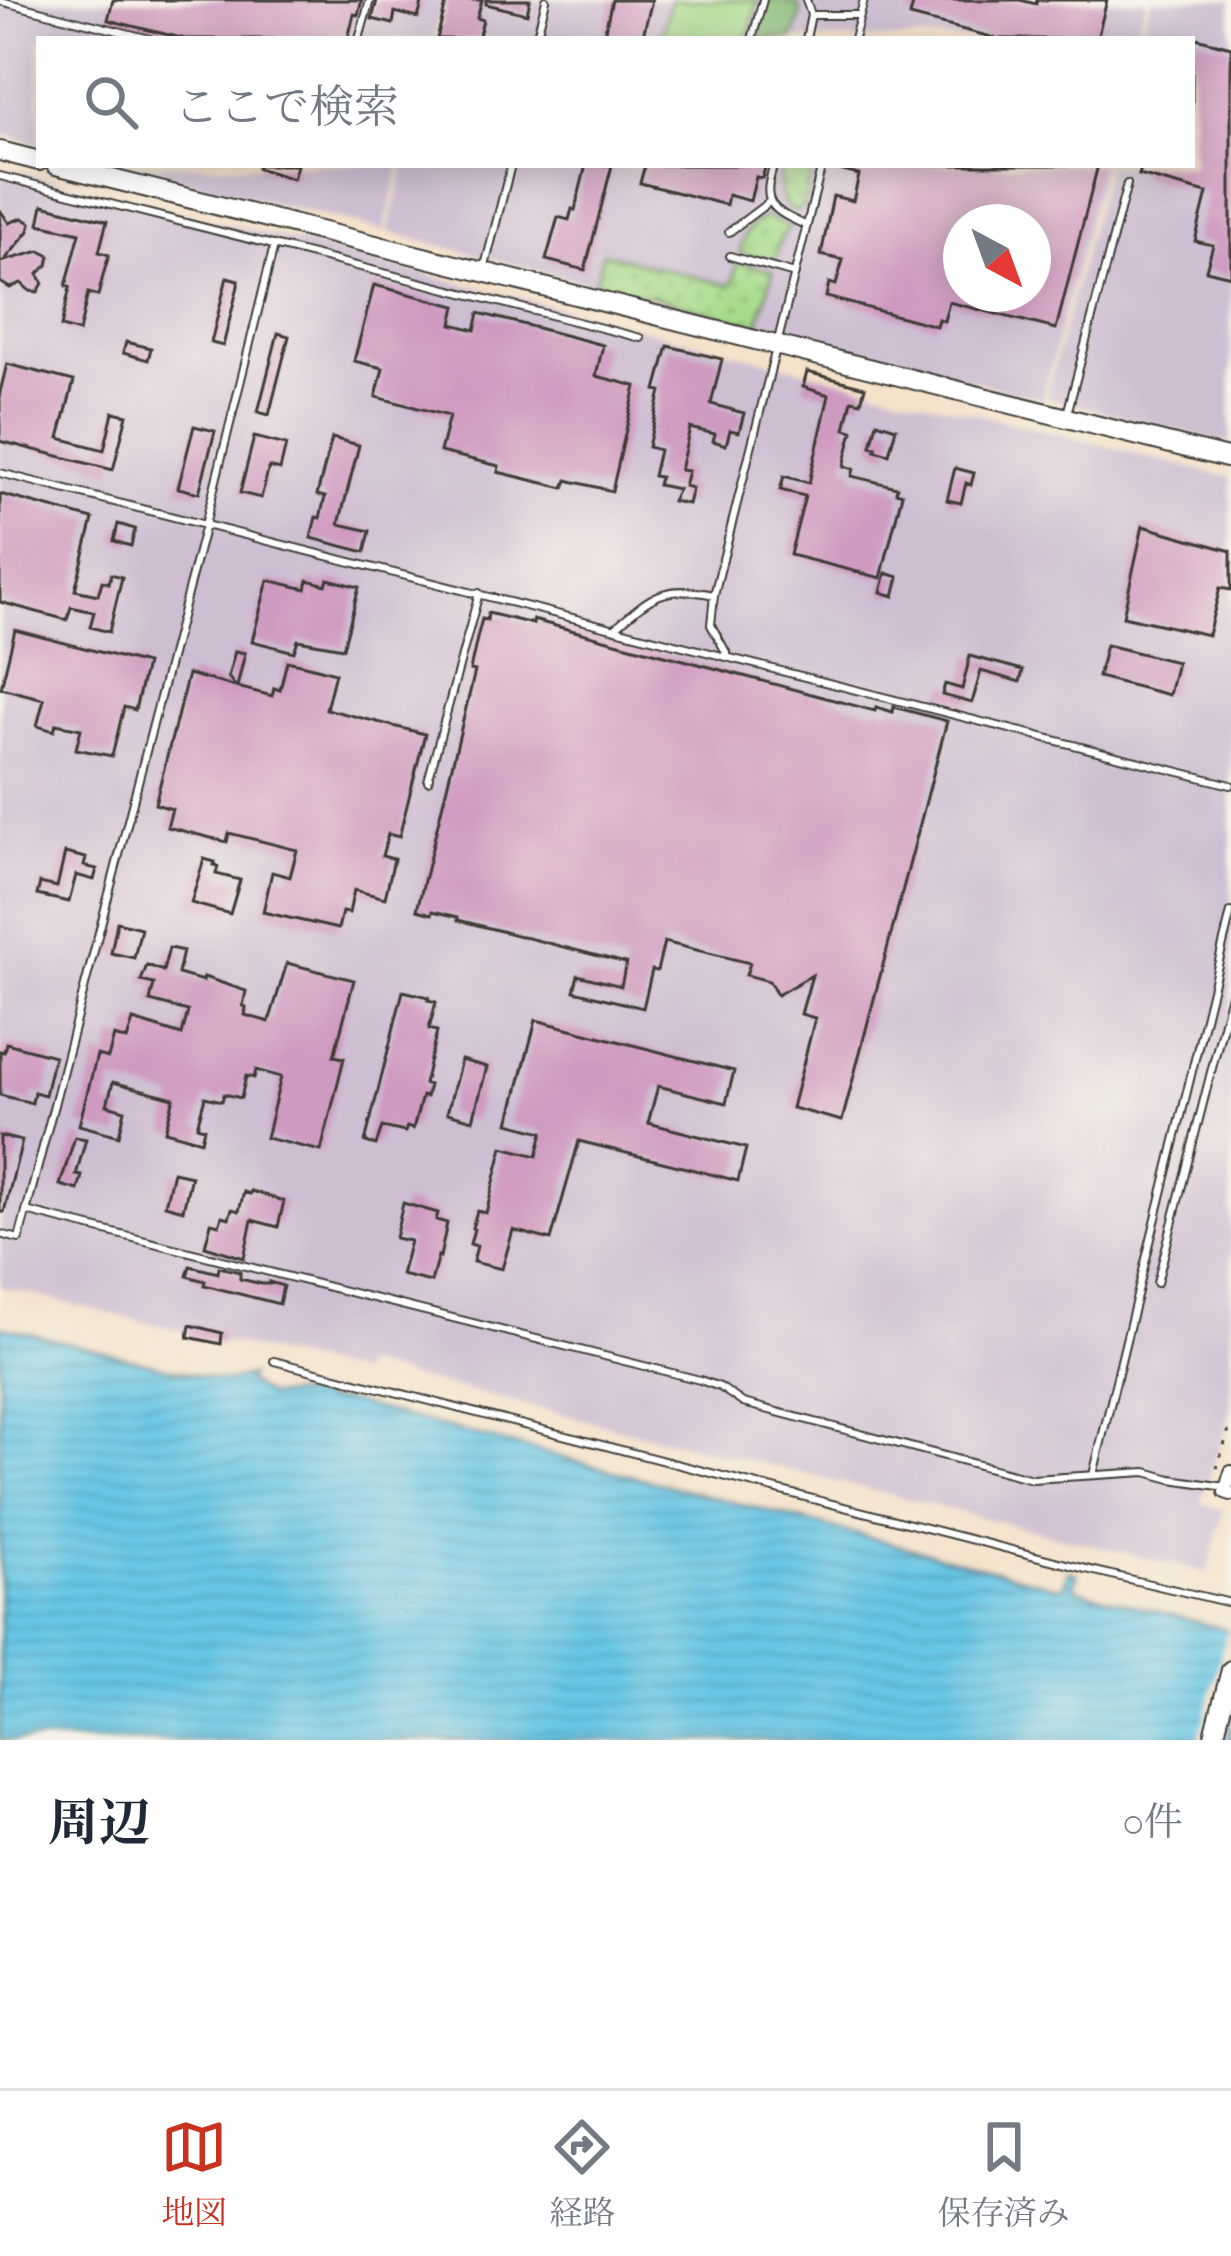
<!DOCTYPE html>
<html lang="ja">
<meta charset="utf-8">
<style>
body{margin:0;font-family:"IM FELL French Canon","Noto Serif JP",serif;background:#f6f6f7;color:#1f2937}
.compass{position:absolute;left:943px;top:204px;width:108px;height:108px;border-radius:50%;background:#fff;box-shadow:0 6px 30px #0003;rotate:139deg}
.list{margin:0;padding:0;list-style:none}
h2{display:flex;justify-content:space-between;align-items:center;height:156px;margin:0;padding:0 48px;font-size:51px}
h2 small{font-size:39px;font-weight:400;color:#747a83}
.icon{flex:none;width:66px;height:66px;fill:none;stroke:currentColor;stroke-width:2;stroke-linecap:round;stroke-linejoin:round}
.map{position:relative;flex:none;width:1231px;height:1740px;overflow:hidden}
.search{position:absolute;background:#fff;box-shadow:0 6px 30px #0003;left:36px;right:36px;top:36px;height:132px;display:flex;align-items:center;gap:30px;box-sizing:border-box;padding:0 42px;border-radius:0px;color:#747a83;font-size:45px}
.sheet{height:348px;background:#fff}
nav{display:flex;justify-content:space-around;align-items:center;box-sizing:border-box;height:168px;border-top:3px solid #e0e1e3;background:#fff;font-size:33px;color:#747a83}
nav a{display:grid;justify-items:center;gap:6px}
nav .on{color:#c8321e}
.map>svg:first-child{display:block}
.industrial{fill:#cdbed2;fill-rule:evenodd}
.grass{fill:url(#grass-dots);stroke:#627c53;stroke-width:3}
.forest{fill:url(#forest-firs);stroke:#506c49;stroke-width:3}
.garden{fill:#a7db8a;stroke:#627c53;stroke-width:3}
.water{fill:url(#water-rules);stroke:#427180;stroke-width:3}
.pier{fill:#f4e2ca}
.building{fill:#cf9abf;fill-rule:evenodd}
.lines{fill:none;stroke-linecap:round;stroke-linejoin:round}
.lane-casing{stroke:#3c3a36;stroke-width:10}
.street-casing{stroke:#3c3a36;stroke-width:16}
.secondary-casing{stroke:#3c3a36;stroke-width:22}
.primary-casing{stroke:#3c3a36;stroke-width:22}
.path{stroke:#3c3a36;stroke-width:3;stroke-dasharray:3 9;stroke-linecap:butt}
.lane{stroke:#fff;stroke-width:6}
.street{stroke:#fff;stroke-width:12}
.secondary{stroke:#fff;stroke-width:18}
.primary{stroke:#fff;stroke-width:18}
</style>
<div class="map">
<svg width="1231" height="1740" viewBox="0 0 1231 1740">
<defs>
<pattern id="grass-dots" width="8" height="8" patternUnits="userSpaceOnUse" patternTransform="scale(3)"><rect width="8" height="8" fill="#a7db8a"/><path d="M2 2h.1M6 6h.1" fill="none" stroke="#8fbb76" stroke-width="1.8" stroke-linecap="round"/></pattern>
<pattern id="forest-firs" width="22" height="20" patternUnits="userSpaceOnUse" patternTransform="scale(3)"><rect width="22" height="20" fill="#85bb76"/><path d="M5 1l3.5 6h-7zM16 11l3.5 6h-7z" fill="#72a066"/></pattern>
<pattern id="water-rules" width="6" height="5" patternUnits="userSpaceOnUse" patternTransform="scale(3)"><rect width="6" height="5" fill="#67c6e5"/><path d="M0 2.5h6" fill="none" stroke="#59aac4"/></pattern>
</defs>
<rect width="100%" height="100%" fill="#f7f3e8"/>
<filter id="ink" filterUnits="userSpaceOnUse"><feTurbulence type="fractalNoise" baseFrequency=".00833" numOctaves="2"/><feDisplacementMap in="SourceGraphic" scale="24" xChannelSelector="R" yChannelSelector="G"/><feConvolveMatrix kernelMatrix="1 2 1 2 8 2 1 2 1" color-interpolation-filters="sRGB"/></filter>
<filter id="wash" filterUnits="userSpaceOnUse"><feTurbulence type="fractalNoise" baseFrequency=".004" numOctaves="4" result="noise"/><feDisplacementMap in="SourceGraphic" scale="48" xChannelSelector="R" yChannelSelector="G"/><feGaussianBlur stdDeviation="2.7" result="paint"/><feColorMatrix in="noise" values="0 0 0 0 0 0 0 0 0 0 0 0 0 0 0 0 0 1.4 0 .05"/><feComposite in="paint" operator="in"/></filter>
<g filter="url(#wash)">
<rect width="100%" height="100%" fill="#f4e2ca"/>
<!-- industrial -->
<path class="industrial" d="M 0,0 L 443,0 L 433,39 L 39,39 L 39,144 L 0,134 Z
M 447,0 L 1146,0 L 1136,39 L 437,39 Z
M 1151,0 L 1231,0 L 1231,444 L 1046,397 L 1107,165 L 1192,165 L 1192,39 L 1140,39 Z
M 122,165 L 401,165 L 384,231 Z
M 405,165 L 1103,165 L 1042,399 L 388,232 ZM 961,222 L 1033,222 L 1033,294 L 961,294 Z
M 0,167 L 1231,478 L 1231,1411 L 1201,1502 L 1223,1510 L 1208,1573 L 362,1365 L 359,1374 L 0,1287 Z"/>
<!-- grass -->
<path class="grass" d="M 783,165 L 813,165 L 803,207 L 795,212 C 777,205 778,181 783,165 Z
M 768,217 L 790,227 L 781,237 L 775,262 L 740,253 C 744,234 748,223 768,217 Z
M 603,253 L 731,286 L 738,262 L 773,271 L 758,325 L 596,282 Z"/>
<!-- forest -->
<path class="forest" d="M 768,0 L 781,0 L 799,6 L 801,14 L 793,39 L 755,39 Z"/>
<!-- garden -->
<path class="garden" d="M 671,0 L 758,0 L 748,39 L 661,39 Z"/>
<!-- water -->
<path class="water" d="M 0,1326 L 224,1382 L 250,1376 L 247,1382 L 268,1396 L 317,1394 L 326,1401 L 340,1400 L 1063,1588 L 1068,1571 L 1077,1574 L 1074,1589 L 1231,1631 L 1231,1740 L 0,1740 Z"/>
<!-- pier -->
<path class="pier" d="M 1229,1624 L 1231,1625 L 1231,1717 L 1225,1740 L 1199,1740 Z"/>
<g id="blocks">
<!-- building -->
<path class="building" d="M 113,0 L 362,0 L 358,15 L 354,14 L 348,39 L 185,39 L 108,20 Z
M 377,0 L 423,0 L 418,18 L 395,12 L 393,24 L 372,19 Z
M 447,0 L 482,0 L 477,18 L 483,20 L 478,39 L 437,39 Z
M 486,0 L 530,0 L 527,14 L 486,4 Z
M 612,0 L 652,0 L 642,39 L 603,39 Z
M 914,0 L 1020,0 L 1036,4 L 1037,0 L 1107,0 L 1097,39 L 999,39 L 910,16 Z
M 1192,37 L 1231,47 L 1231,276 L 1206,270 L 1213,245 L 1195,241 L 1207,193 L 1139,175 L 1142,165 L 1192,165 Z
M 258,165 L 297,165 L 293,179 L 257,168 Z
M 586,165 L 612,165 L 585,270 L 546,260 L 558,217 L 569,220 L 572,209 L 575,210 Z
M 645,165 L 766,165 L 762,178 L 756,177 L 750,201 L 728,195 L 726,205 L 640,183 Z
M 836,165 L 1098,165 L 1056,329 L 949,302 L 944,321 L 938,319 L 936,326 L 826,297 L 829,283 L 836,285 L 843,260 L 821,255 L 833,196 L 853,201 L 859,175 L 836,169 ZM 961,222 L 1033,222 L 1033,294 L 961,294 Z
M 43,205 L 107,221 L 99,252 L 109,255 L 104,272 L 98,296 L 88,293 L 79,332 L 61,327 L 70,287 L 66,286 L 80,233 L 39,224 Z
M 0,210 L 9,223 L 22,218 L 31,223 L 29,231 L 4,261 L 40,251 L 50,256 L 48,265 L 38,274 L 43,283 L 38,292 L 30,291 L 21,283 L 10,288 L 0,282 Z
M 227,277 L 238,280 L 238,286 L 223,346 L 211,343 Z
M 374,285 L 456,306 L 452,324 L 475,330 L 479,313 L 603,345 L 596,376 L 636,386 L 612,491 L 567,480 L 564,488 L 498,472 L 499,466 L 440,452 L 449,416 L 376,397 L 383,368 L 354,361 Z
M 278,333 L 289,336 L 269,415 L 258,412 Z
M 126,342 L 151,348 L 148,360 L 123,353 Z
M 668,346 L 722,359 L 711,404 L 744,413 L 739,432 L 730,430 L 726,445 L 713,441 L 715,434 L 690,428 L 680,470 L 688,471 L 684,486 L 692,488 L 688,504 L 672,501 L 678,489 L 658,485 L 660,477 L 653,476 L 659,450 L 648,447 L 661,391 L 656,390 Z
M 7,364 L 74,381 L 59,438 L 104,450 L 113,412 L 127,415 L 113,470 L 0,441 L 0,392 Z
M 807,372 L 865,387 L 861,402 L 852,400 L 845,429 L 853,431 L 844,466 L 854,469 L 852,476 L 897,487 L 896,492 L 902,494 L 881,578 L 790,555 L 805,496 L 780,490 L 784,476 L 809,483 L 829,395 L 803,387 Z
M 877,422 L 896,428 L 889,454 L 875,450 L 876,447 L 871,446 Z
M 194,426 L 215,431 L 199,493 L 178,488 Z
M 254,437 L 286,445 L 280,470 L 269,467 L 261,498 L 240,493 Z
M 332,438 L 359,445 L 339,524 L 370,531 L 365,552 L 311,538 L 316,517 L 320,518 L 325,497 L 317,495 Z
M 955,468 L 974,473 L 971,485 L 966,483 L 961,503 L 947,500 Z
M 0,494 L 93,519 L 75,590 L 98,595 L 102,581 L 109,583 L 111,574 L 122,577 L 109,632 L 90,627 L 94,612 L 71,607 L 67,620 L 0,602 Z
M 118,524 L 135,529 L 131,546 L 114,541 Z
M 1143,526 L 1231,551 L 1231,590 L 1220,588 L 1208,635 L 1123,616 Z
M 886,573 L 899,577 L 894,596 L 881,592 Z
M 328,579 L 359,587 L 343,648 L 298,640 L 294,652 L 252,641 L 268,580 L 306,589 L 308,580 L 326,585 Z
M 488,613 L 533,624 L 533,620 L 875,711 L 876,707 L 893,712 L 894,707 L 947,721 L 842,1121 L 792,1108 L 815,1018 L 801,1014 L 812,975 L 777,995 L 769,981 L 746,975 L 750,963 L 664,942 L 657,971 L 652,970 L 643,1008 L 574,991 L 578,975 L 621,986 L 626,963 L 458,920 L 458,917 L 433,911 L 432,914 L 417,910 L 475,671 L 470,670 L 478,634 L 482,619 L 487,620 Z
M 15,630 L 146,664 L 135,710 L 124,707 L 112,756 L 76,749 L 81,729 L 56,724 L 54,731 L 37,726 L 44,699 L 1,688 Z
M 1106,645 L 1177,662 L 1169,695 L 1098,677 Z
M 235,651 L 245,653 L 237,687 L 272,696 L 274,688 L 280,690 L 287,661 L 317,668 L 335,673 L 326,709 L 425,734 L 399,837 L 388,834 L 382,856 L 394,859 L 385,898 L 354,890 L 349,913 L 342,912 L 338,929 L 263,912 L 272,872 L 290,877 L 297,850 L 229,833 L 227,842 L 167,827 L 172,809 L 155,804 L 188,674 L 236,687 L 228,677 Z
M 970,656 L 1023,670 L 1020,682 L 981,671 L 972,703 L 942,695 L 945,684 L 962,689 Z
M 65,853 L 86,858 L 84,866 L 97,869 L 94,880 L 76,875 L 69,902 L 37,895 L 40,883 L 57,887 Z
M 204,859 L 215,862 L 214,865 L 218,866 L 216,874 L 240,880 L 230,914 L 191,903 Z
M 117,922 L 141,928 L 134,958 L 111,953 Z
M 169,948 L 183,951 L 178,974 L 203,981 L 204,977 L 246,991 L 243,1006 L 246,1007 L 245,1015 L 269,1022 L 287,963 L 354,980 L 334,1056 L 344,1058 L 321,1151 L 266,1138 L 281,1077 L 256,1070 L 254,1078 L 246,1076 L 241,1098 L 224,1094 L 222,1101 L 205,1097 L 197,1126 L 204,1128 L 201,1141 L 165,1131 L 174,1098 L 113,1082 L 107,1105 L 125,1110 L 119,1136 L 79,1125 L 97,1055 L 108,1058 L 114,1036 L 127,1040 L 133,1020 L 182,1035 L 188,1011 L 150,1001 L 154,984 L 141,981 L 147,965 L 163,971 Z
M 403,991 L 429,997 L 428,1000 L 436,1002 L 429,1029 L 437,1031 L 424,1084 L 429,1085 L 426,1097 L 422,1096 L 413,1129 L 407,1127 L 405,1132 L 382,1127 L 376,1145 L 365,1142 Z
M 536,1020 L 734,1071 L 726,1103 L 658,1086 L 648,1123 L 746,1148 L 738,1181 L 579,1141 L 551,1240 L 513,1230 L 502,1269 L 473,1262 L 477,1246 L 470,1244 L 474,1229 L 472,1228 L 477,1211 L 486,1213 L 503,1147 L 537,1156 L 543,1132 L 509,1123 Z
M 6,1043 L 54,1056 L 45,1095 L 34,1092 L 32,1103 L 0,1095 L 0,1051 L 4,1052 Z
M 461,1060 L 487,1067 L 473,1120 L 447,1113 Z
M 0,1136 L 22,1141 L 4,1212 L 0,1212 Z
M 75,1137 L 86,1139 L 76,1175 L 82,1176 L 78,1190 L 60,1185 Z
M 173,1172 L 191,1176 L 183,1210 L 165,1205 Z
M 251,1191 L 284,1201 L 278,1227 L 252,1220 L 244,1258 L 205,1246 L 211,1223 L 219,1225 L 222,1216 L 229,1218 L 232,1209 L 239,1211 L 244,1192 L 250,1194 Z
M 403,1203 L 438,1213 L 436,1220 L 447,1223 L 440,1257 L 438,1256 L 431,1282 L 401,1275 L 410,1241 L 395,1238 Z
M 190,1266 L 218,1273 L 219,1267 L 240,1272 L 240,1279 L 262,1284 L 269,1284 L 269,1282 L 283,1286 L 279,1304 L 204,1285 L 205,1281 L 187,1276 Z
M 190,1325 L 222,1333 L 221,1344 L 188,1337 Z"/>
</g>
</g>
<g filter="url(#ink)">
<use href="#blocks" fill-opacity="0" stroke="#3c3a36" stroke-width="3"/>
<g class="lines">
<!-- lane casing -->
<g class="lane-casing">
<path id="lane" d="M 806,0 L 811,15 L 806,39
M 0,1 L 150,39
M 811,15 L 860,15
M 359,39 L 370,0
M 536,39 L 546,0
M 752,39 L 763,0
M 854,39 L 864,0
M 774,165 C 760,204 772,210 807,226
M 0,176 L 641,338
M 729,232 L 769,202
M 730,256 L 795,274
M 485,266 L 511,165
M 1067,414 L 1127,184
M 0,473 L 1231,785
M 615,628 C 651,596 663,584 714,595
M 727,654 L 711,625 L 714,595 L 822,165
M 428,781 L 479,593
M 26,1211 L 700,1380 L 720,1387 L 743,1403 L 1032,1479 L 1146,1472 L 1171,1479 L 1226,1487
M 0,1234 L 19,1239 L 205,525 L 274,246
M 1157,1283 L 1231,994
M 274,1361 L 1086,1569 L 1231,1603
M 1093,1475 L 1231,912"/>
</g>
<!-- street casing -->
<g class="street-casing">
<path id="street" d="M 1231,1472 L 1225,1492 L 1231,1494"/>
</g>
<!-- secondary casing -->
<g class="secondary-casing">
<path id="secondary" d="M 0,151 L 39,161
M 56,165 L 1231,459"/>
</g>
<!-- primary casing -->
<g class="primary-casing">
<path id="primary" d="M 1213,1740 L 1231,1670"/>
</g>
<!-- path -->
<path class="path" d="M 1217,1468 L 1231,1423"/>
<!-- lane -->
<use href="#lane" class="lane"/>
<!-- street -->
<use href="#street" class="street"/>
<!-- secondary -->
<use href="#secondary" class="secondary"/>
<!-- primary -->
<use href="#primary" class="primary"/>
</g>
</g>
</svg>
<svg class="compass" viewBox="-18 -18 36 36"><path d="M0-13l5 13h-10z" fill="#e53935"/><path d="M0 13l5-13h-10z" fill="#747a83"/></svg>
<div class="search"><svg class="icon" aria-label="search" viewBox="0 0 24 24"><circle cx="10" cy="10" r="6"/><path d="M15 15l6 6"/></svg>ここで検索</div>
</div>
<section class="sheet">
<h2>周辺<small>0件</small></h2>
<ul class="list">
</ul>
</section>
<nav>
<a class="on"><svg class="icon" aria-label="map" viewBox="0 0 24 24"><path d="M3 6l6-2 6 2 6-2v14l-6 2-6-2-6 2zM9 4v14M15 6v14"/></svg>地図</a>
<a><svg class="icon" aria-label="directions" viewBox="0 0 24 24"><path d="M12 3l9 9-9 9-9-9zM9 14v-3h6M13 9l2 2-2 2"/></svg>経路</a>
<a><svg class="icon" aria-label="saved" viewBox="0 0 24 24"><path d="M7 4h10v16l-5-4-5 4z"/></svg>保存済み</a>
</nav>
